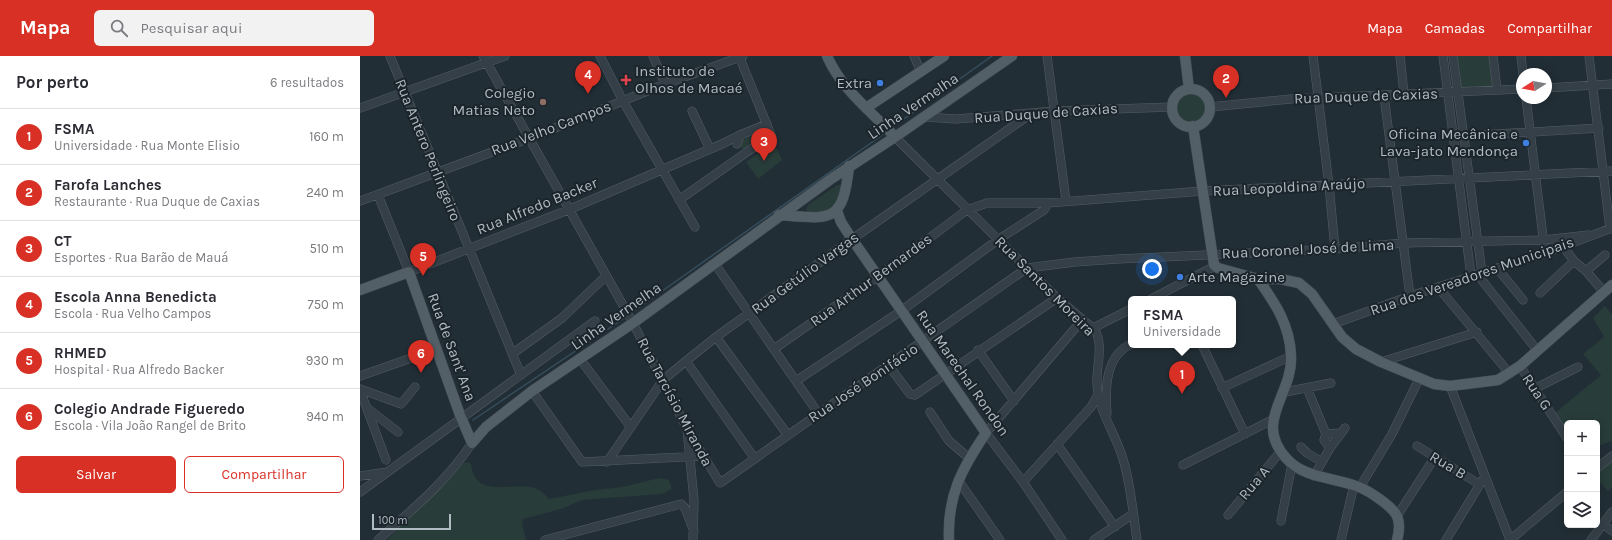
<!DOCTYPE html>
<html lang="pt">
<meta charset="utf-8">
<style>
body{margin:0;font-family:Karla,sans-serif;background:#f2f2f3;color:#2b2b33}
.controls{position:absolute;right:12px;bottom:12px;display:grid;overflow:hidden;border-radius:6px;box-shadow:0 2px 10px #0003}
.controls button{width:36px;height:36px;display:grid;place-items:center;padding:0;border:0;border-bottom:1px solid #e1e1e2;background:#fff;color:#2b2b33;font:20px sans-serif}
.compass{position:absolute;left:1156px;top:12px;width:36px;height:36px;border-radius:50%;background:#fff;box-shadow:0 2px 10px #0003;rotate:259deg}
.scale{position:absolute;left:12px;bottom:10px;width:79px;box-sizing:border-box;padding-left:4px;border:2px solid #b0bbc3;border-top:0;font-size:11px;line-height:14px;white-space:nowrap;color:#b0bbc3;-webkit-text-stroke:3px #1b242b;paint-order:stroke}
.you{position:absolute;left:792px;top:213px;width:14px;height:14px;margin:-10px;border:3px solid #fff;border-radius:50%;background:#1a73e8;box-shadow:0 0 0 6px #1a73e833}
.badge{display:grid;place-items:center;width:26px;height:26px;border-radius:50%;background:#d93025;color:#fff;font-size:13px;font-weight:700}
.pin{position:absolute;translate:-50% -33px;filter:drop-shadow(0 1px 2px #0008)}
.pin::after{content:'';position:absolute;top:21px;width:14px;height:12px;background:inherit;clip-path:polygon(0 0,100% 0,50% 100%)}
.popup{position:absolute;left:768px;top:240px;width:108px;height:52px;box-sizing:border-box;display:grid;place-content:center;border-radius:6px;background:#fff;filter:drop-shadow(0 1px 3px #0005);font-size:13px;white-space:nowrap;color:#7c7c81}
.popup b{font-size:15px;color:#2b2b33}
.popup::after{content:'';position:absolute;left:50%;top:100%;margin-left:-8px;border:8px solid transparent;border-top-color:#fff}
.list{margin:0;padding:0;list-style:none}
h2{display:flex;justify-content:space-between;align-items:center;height:52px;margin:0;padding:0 16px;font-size:17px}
h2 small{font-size:13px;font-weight:400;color:#7c7c81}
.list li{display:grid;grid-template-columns:26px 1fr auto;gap:12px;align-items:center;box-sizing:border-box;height:56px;padding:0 16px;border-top:1px solid #e1e1e2}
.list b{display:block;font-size:15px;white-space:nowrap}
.list p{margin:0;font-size:13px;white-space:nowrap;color:#7c7c81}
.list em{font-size:13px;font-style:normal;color:#7c7c81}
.actions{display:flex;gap:8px;padding:12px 16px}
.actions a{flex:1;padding:9px 0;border:1px solid #d93025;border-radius:6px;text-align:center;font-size:14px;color:#d93025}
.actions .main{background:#d93025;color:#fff}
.icon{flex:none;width:22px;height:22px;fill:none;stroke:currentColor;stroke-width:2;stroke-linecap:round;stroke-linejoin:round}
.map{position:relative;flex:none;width:1252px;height:484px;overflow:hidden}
header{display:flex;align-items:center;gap:24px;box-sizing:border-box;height:56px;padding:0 20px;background:#d93025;color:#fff}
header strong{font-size:19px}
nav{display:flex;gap:22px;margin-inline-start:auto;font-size:14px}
.search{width:280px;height:36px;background:#f2f2f3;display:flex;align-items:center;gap:10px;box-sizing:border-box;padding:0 14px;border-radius:6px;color:#7c7c81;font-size:15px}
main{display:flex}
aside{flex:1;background:#fff}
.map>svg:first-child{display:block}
.green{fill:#283c39}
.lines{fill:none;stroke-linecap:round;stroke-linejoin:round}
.stream{stroke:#364d5c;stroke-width:1.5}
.minor-casing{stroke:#535d65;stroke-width:9}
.major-casing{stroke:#414b53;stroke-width:11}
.minor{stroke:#353f47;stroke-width:8}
.major{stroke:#535f67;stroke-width:10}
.health-dot{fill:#e0444e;stroke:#1b242b;stroke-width:1.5}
.shop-dot{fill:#3f7fe0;stroke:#1b242b;stroke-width:1.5}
.education-dot{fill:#8d6e63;stroke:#1b242b;stroke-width:1.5}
.labels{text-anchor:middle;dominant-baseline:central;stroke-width:4;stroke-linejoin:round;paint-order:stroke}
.poi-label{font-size:15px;fill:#b0bbc3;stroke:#1b242b;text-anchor:end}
.street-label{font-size:15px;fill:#b0bbc3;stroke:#1b242b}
</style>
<header>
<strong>Mapa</strong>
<div class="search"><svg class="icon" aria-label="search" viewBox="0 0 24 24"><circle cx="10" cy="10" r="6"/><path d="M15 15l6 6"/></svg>Pesquisar aqui</div>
<nav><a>Mapa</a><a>Camadas</a><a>Compartilhar</a></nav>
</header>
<main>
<aside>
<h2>Por perto<small>6 resultados</small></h2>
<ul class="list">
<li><span class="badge">1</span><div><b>FSMA</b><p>Universidade · Rua Monte Elisio</p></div><em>160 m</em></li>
<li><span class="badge">2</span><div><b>Farofa Lanches</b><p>Restaurante · Rua Duque de Caxias</p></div><em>240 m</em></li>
<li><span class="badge">3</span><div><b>CT</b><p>Esportes · Rua Barão de Mauá</p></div><em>510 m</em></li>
<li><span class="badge">4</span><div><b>Escola Anna Benedicta</b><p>Escola · Rua Velho Campos</p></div><em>750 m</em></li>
<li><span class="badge">5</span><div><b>RHMED</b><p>Hospital · Rua Alfredo Backer</p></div><em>930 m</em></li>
<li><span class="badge">6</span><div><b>Colegio Andrade Figueredo</b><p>Escola · Vila João Rangel de Brito</p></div><em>940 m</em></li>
</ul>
<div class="actions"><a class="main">Salvar</a><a>Compartilhar</a></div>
</aside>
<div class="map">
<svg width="1252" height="484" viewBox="0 0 1252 484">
<rect width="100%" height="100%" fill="#222e36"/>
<!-- green -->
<path class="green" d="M 1095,0 L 1131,0 L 1134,30 L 1101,33 Z
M815 51a16 16 0 1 1 32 0a16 16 0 1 1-32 0Z
M 402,73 L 408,77 L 383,94 L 380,90 L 381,85 Z
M 414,86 L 422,104 L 398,123 L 386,106 Z
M 477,129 L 483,129 L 479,150 L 450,161 L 446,153 L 448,149 Z
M 1245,250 L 1252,259 L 1252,385 L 1237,390 L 1237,367 L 1207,367 L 1207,376 L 1195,357 L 1241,319 L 1223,298 L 1244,281 L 1233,262 Z
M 1252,404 L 1252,431 L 1248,435 L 1237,423 L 1237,417 Z
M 108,406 L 111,408 C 116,447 157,422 179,434 C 183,436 186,440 189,443 L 235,434 L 262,431 L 299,422 L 309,424 L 312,433 L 302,438 L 222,444 L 201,453 L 163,463 L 162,467 L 166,484 L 27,484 L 104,407 Z"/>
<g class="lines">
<!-- stream -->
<path class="stream" d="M 531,72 L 632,0
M 274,255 L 525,77
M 113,364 L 266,261"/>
<!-- minor casing -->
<g class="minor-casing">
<path id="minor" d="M 30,0 L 161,319
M 123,0 L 273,267 L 326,371 L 360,427 L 667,212 L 715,206 L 758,203 L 975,193 L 1044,187 L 1183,184 L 1229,179
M 240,0 L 263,45 L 335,171
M 293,0 L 305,28
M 554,0 L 561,16
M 687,0 L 706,145
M 953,0 L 969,129 L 975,193
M 1040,0 L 1044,38
M 1083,0 L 1111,220
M 1093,0 L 1122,217
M 1133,0 L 1137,34
M 1161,0 L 1163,18
M 1229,0 L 1250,173
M 1186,32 L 1252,28
M 1024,40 L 1050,240
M 1166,42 L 1185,197
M 850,51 L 931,43 L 1162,33
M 0,52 L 145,0
M 332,55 L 350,93
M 565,61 L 596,63 L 695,55 L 812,51
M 1103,80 L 1239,72
M 535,81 L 697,242 L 735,274 C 744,291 736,310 737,328 C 738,353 753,374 761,397 C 770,422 773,457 777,484
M 377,88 L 380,79 L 407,68
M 18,139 L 49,216 L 208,154 L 362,88 L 380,79
M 319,144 L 411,79 L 379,0
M 0,145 L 170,82 L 305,28 L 383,0
M 1200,186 L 1214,205 L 1226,215 L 1244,236
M 355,208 L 458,357
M 1137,212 L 1163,244
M 1226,215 L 1245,199
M 1117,218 L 1177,294
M 1078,231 L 1150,318
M 1180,237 L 1214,205
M 791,243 L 855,210
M 973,268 L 1050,240 L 1185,197 L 1252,172
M 733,272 L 771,253
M 356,281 L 427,378
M 842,289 L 885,378
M 414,293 L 517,221 L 607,154 L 627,147 L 688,147 L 843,135 L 1252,115
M 618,294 L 654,345
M 152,298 L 202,262 L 246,220
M 220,303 L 270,370
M 326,305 L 395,403
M 1021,306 L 1117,276
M 529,310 L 550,338 L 555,339 L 697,242
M 1160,310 L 1207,382
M 0,320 L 77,293
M 436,325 L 541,255 L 639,183 L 684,154 L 688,147
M 1090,330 L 1150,484
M 862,332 L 931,300
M 947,332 L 966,378
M 1176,332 L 1218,311
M 0,333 L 41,348 L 55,331
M 0,334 L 26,404
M 172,335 L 222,406 L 343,400
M 925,336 L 971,327
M 7,352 L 38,376
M 570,356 L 589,385 L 609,402
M 747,358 C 745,333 745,300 771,288
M 327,373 L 334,444 L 333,484
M 697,388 L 755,471
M 1057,390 L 1119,428
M 941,391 L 947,397 L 962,406
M 970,392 L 964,384 L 966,378 L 980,377
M 247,406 L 303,324 L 326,305 L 356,281 L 488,186 L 672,57
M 823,409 L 912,364
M 1237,412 L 1252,400
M 0,420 L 27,416
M 954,420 L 970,392 L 985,372
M 598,424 L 640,484
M 663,426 L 731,351 L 738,339
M 1000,431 L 1032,378 L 1059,323
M 0,436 L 235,265
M 868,459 L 921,395
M 1037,460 L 1075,401
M 921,465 L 932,408
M 1243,468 L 1252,475
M 18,484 C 52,454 87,425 112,387
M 185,484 L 321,448 L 325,452 L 334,475
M 702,484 L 663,426 L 626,377 L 722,264
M 734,484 L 773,458
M 981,484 L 994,429
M 1086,484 L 1125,420
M 1150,484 L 1207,436
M 1231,484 L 1252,456"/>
</g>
<!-- major casing -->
<g class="major-casing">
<path id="major" d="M 467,0 C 482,34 511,55 535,81
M 825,0 L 829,33
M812 52a19 19 0 1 1 38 0a19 19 0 1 1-38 0Z
M 506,52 L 584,0
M 833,70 L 854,209 L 858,212 L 898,223 C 915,247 930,269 931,300 C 933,339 893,365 926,402 C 944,423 975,421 999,431 C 1009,435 1032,450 1037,460 C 1040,467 1039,477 1037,484
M 477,155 L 481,166 L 492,183 L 626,377 C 602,412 587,440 589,484
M 419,159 C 471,163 483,168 489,110
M 898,223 L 920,223 L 939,227 L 952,238 L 982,281 L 996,293 L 1021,306 L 1074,328 L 1090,330 L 1138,324 L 1160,310 L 1252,229
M 0,234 L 49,216 L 100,359 L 112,387 L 126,371 L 172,335 L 273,267 L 471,123 L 535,81 L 652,0"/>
</g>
<!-- minor -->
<use href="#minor" class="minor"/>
<!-- major -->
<use href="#major" class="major"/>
</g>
<!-- markers -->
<path class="health-dot" d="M264 18h4v4h4v4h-4v4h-4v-4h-4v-4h4z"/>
<g class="shop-dot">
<circle cx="520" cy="27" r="4"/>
<circle cx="1166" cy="87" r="4"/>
<circle cx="820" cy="221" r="4"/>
</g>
<circle class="education-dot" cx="183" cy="46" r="4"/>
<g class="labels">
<!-- poi labels -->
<g class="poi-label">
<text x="275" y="15" text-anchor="start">Instituto de<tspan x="275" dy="17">Olhos de Macaé</tspan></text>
<text x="512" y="27">Extra</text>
<text x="175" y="37">Colegio<tspan x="175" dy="17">Matias Neto</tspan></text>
<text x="1158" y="78">Oficina Mecânica e<tspan x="1158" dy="17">Lava-jato Mendonça</tspan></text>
<text x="828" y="221" text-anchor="start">Arte Magazine</text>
</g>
<!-- street labels -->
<g class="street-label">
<text transform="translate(1006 40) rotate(-2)">Rua Duque de Caxias</text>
<text transform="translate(553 50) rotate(-34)">Linha Vermelha</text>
<text transform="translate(686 57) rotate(-4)">Rua Duque de Caxias</text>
<text transform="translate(191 72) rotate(-21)">Rua Velho Campos</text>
<text transform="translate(68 94) rotate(68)">Rua Antero Perlingeiro</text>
<text transform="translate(929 131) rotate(-3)">Rua Leopoldina Araújo</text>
<text transform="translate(177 150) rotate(-22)">Rua Alfredo Backer</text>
<text transform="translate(948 193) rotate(-3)">Rua Coronel José de Lima</text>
<text transform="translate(445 217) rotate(-36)">Rua Getúlio Vargas</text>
<text transform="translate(1112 220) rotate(-19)">Rua dos Vereadores Municipais</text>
<text transform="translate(511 224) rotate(-36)">Rua Arthur Bernardes</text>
<text transform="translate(685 230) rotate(45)">Rua Santos Moreira</text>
<text transform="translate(256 260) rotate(-35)">Linha Vermelha</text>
<text transform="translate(92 291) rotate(70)">Rua de Sant' Ana</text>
<text transform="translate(603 317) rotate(55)">Rua Marechal Rondon</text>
<text transform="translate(503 327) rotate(-34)">Rua José Bonifácio</text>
<text transform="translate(1177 336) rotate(56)">Rua G</text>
<text transform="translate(315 346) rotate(62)">Rua Tarcísio Miranda</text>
<text transform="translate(1088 409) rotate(31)">Rua B</text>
<text transform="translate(894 427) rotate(-50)">Rua A</text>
</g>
</g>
</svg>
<div class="controls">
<button>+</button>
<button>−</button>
<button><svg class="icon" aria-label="layers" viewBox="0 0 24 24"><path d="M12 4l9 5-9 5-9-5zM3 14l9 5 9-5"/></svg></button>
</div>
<svg class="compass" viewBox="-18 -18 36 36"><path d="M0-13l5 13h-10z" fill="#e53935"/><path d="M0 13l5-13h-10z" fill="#7c7c81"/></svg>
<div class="scale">100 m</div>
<div class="you"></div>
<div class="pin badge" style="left:822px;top:338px">1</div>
<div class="popup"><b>FSMA</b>Universidade</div>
<div class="pin badge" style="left:866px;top:42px">2</div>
<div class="pin badge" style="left:404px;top:105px">3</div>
<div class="pin badge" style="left:228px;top:38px">4</div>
<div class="pin badge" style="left:63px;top:220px">5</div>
<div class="pin badge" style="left:61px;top:317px">6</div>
</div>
</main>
